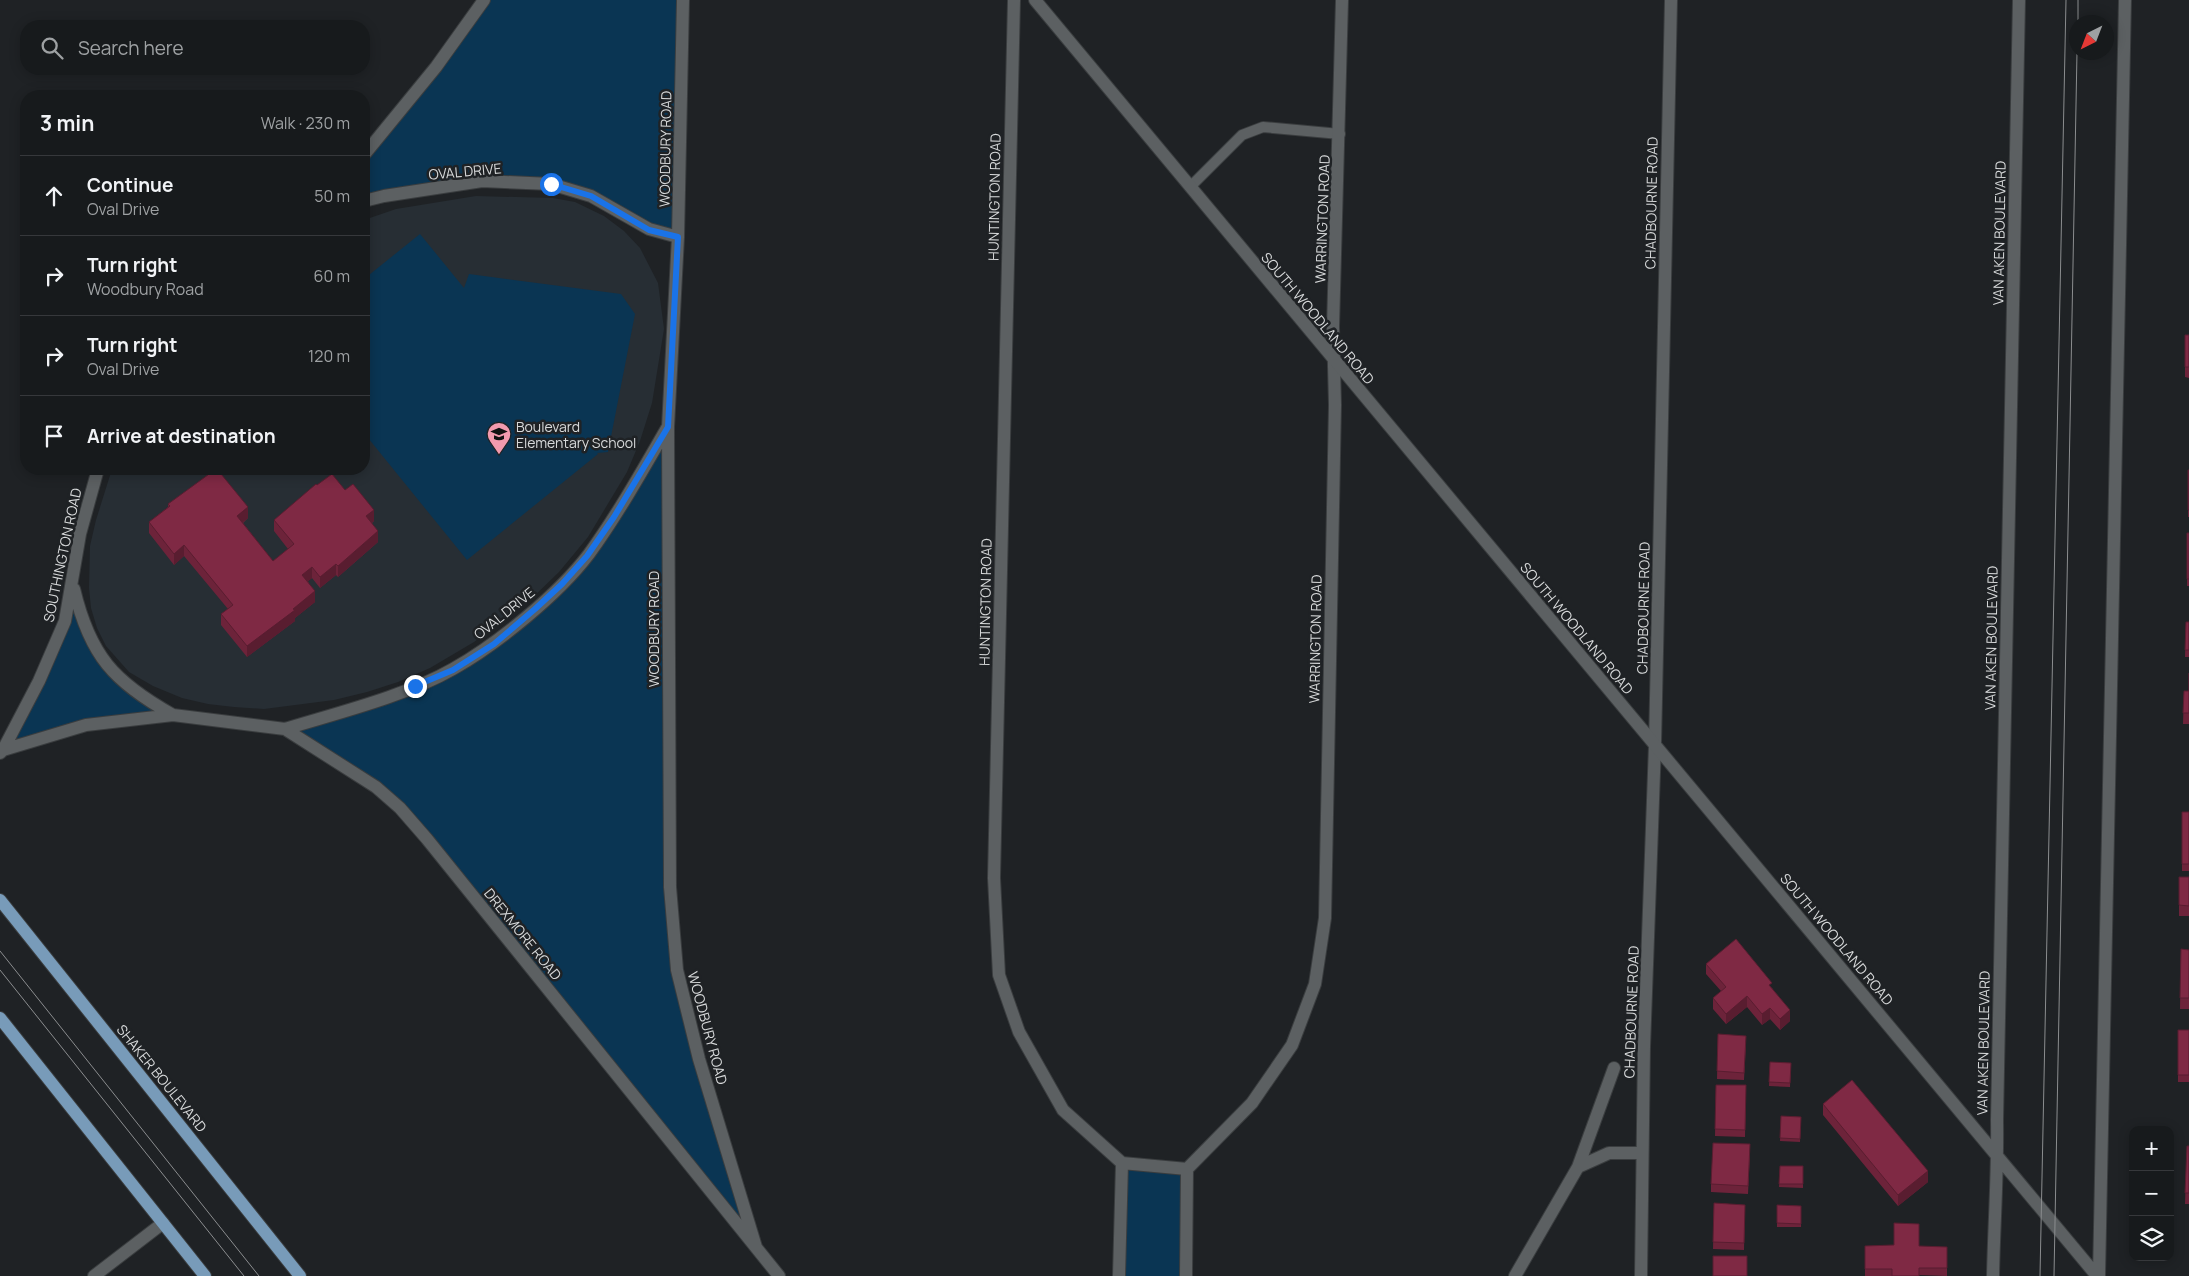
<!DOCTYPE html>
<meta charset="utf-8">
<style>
body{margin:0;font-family:Manrope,sans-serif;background:#242729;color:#f1f3f6}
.controls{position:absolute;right:15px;bottom:15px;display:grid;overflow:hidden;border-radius:10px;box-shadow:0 2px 12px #0003}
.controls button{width:45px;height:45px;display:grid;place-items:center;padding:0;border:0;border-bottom:1px solid #36383b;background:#171a1c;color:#f1f3f6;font:25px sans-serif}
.compass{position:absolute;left:2069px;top:15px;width:45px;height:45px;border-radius:50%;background:#171a1c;box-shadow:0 2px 12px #0003;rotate:222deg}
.stop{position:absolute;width:15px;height:15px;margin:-11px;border:4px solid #1a73e8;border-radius:50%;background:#fff}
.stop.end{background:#1a73e8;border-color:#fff;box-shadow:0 1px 5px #0008}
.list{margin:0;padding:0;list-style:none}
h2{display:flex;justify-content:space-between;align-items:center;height:65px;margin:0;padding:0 20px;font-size:21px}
h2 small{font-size:16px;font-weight:400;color:#9ea1a3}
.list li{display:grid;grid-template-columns:32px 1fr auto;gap:15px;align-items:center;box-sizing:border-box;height:80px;padding:0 20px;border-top:1px solid #36383b}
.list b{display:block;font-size:19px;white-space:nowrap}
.list p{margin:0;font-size:16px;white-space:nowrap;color:#9ea1a3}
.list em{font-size:16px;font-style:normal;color:#9ea1a3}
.icon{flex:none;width:28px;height:28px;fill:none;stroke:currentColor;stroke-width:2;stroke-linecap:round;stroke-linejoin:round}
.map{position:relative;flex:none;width:2189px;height:1276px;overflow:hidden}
.search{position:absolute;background:#171a1c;box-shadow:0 2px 12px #0003;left:20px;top:20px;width:350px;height:55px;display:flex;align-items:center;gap:12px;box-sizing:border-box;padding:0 18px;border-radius:20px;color:#9ea1a3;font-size:19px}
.panel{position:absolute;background:#171a1c;box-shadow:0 2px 12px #0003;left:20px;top:90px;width:350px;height:385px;border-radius:20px}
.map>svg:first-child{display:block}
.built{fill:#272e34}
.green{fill:#0a3553}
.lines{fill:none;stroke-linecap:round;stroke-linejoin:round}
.lane-casing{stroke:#3a3d3f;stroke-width:12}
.street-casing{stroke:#3a3d3f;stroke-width:14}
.secondary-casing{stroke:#3a3d3f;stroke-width:14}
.primary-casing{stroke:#3a3d3f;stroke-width:14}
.lane{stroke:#5c6062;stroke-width:10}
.street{stroke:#5c6062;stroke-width:12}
.secondary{stroke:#5c6062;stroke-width:12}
.primary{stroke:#789bb9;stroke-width:12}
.tram{stroke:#8b8d8f;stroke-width:1}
.wall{fill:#6d233a}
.shaded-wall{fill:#591d30}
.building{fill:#7f2944;stroke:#591d30}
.route{stroke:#1a73e8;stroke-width:6}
.labels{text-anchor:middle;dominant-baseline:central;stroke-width:5;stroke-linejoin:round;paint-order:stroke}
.street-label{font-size:14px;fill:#d7d9da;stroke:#1f2225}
.poi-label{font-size:14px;fill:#d7d9da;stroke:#1f2225;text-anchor:start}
</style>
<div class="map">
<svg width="2189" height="1276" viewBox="0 0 2189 1276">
<rect width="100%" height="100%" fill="#1f2225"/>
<!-- built -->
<path class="built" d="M 476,196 L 553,198 L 575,202 L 604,216 L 624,231 L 640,248 L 658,283 L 664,329 L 652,403 L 640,441 L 627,472 L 588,537 L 559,572 L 528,602 L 474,642 L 430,668 L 398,682 L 367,692 L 334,700 L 264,709 L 234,707 L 208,704 L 182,698 L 153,686 L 129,672 L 106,646 L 97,628 L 91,608 L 89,588 L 90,546 L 96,520 L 112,469 L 364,469 L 364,220 L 396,209 Z"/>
<!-- green -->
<path class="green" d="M 484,0 L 683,0 L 678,237 L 591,196 L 518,182 L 364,201 L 364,155 Z
M 420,234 L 464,288 L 469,274 L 621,294 L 635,314 L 608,452 L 597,453 L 598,454 L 467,560 L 364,433 L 364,279 Z
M 668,427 L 677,970 L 756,1247 L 400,808 L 285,729 L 372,702 L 493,644 L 587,556 Z
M 73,584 L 100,657 L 173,715 L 86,725 L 3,750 L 39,681 Z
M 1122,1163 L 1187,1169 L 1186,1276 L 1119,1276 Z"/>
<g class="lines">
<!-- lane casing -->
<g class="lane-casing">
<path id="lane" d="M 1190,187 L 1242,135 L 1263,127 L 1340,134"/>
</g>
<!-- street casing -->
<g class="street-casing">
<path id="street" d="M 683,0 L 678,237 L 668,427 L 670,887 L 677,970 L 699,1059 L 756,1247
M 1014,0 L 994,878 L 999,975 L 1019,1032 L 1063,1110 L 1122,1163
M 364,155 L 436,67 L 484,0
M 364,201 L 384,196 L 482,181 L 551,184 L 591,196 L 649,229 L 678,237
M 74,589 C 90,656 114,682 173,715
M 285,729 C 337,713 406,696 453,669 C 497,644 558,595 589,554 C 618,514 642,471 667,428
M 3,750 L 86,725 L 173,715 L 285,729 L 376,787 L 400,808 L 427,839 L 779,1276
M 0,753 L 3,750 L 39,681 L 65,621 L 80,534 L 98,469
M 1122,1163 L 1187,1169 L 1252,1103 L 1292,1045 L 1315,984 L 1325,918 L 1335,405 L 1333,327 L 1342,0
M 1578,1167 L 1609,1153 L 1642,1153
M 94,1276 L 163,1223
M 1119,1276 L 1122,1163
M 1186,1276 L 1187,1169
M 1515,1276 L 1578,1167 L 1614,1068
M 1641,1276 L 1644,1047 L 1655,745 L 1671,0"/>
</g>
<!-- secondary casing -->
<g class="secondary-casing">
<path id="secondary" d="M 1035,0 L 2097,1276
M 1993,1276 C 1994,1224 1998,1172 1997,1120 L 2019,0
M 2099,1276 L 2125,0"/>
</g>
<!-- primary casing -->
<g class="primary-casing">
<path id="primary" d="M 0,900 L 300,1276
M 0,1018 L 205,1276"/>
</g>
<!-- lane -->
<use href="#lane" class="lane"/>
<!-- street -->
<use href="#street" class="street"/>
<!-- secondary -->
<use href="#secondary" class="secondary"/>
<!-- primary -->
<use href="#primary" class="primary"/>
<!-- tram -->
<path class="tram" d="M 2078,22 L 2078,0
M 0,951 L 259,1276
M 0,970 L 244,1276
M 2040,1276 L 2066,0
M 2054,1276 L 2077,52"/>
</g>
<!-- wall -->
<path class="wall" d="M 2185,335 L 2189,335 L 2189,378 L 2185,377 Z
M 2188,470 L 2189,470 L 2189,517 L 2188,517 Z
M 317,485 L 345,490 L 374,521 L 372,523 L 378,542 L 338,577 L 336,575 L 320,588 L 312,578 L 308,581 L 315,602 L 295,618 L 295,621 L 247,657 L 221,625 L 221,614 L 228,609 L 184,556 L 174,565 L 149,533 L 149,522 L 168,507 L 168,504 L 248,518 L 243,523 L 273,561 L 288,549 L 274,531 L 274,520 Z
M 2187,533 L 2189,533 L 2189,586 L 2187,586 Z
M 2186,622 L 2189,622 L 2189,657 L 2185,657 Z
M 2189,673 L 2189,724 L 2183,724 L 2184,691 L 2189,691 Z
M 2182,812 L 2189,812 L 2189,871 L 2182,871 Z
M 2179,877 L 2189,877 L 2189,916 L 2179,916 Z
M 2181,949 L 2189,950 L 2189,1009 L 2180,1009 Z
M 1706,964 L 1772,988 L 1790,1021 L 1780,1030 L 1770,1019 L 1762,1025 L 1747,1007 L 1726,1024 L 1713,1009 L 1713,998 L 1721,991 L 1706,974 Z
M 2178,1030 L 2189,1030 L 2189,1082 L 2178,1082 Z
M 1718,1034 L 1746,1043 L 1744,1080 L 1717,1079 Z
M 1770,1062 L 1791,1063 L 1790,1087 L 1769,1086 Z
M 1716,1085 L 1746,1085 L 1745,1137 L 1715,1136 Z
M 1823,1104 L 1928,1182 L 1898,1206 L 1823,1115 Z
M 1781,1116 L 1801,1117 L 1800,1142 L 1780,1141 Z
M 2187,1146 L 2189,1146 L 2189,1204 L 2185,1204 Z
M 1750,1152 L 1748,1194 L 1711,1192 L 1711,1184 Z
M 1780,1166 L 1803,1166 L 1803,1188 L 1779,1187 Z
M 1714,1203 L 1745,1205 L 1744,1250 L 1713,1249 Z
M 1777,1205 L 1801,1206 L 1801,1227 L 1777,1227 Z
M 1865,1246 L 1919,1246 L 1947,1254 L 1947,1276 L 1919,1275 L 1919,1276 L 1865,1276 Z"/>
<!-- shaded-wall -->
<path class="shaded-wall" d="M 248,507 L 248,518 L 237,527 L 237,516 Z
M 374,510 L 374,521 L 366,527 L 366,516 Z
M 378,531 L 378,542 L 338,577 L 338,566 Z
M 184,545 L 184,556 L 174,565 L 174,554 Z
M 336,564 L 336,575 L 320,588 L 320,577 Z
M 312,567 L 312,578 L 302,586 L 302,575 Z
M 315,591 L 315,602 L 295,618 L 295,621 L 247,657 L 247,646 Z
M 1747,996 L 1747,1007 L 1726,1024 L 1726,1014 Z
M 1770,1008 L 1770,1019 L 1762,1025 L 1762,1014 Z
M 1790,1010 L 1790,1021 L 1780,1030 L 1780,1019 Z
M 1928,1171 L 1928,1182 L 1898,1206 L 1898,1195 Z"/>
<!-- building -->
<path class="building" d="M 2185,335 L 2189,335 L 2189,367 L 2185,367 Z
M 216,469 L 217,469 L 248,507 L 237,516 L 273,561 L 294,544 L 274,520 L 316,484 L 317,485 L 332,474 L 345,490 L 353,484 L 374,510 L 366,516 L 378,531 L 338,566 L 336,564 L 320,577 L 312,567 L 302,575 L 315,591 L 293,609 L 295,610 L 247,646 L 221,614 L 233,605 L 184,545 L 174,554 L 149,522 L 170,506 L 168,504 Z
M 2188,470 L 2189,470 L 2189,510 L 2188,510 Z
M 2187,533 L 2189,533 L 2189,579 L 2187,579 Z
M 2186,622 L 2189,622 L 2189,650 L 2185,650 Z
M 2189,673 L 2189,713 L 2183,713 L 2184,691 L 2189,691 Z
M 2182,812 L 2189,812 L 2189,864 L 2182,864 Z
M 2179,877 L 2189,877 L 2189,906 L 2179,905 Z
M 1736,939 L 1772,983 L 1769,985 L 1790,1010 L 1780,1019 L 1770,1008 L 1762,1014 L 1747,996 L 1726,1014 L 1713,998 L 1726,987 L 1706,964 Z
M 2181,949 L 2189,950 L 2189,998 L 2180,998 Z
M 2178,1030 L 2189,1030 L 2189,1075 L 2178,1075 Z
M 1718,1034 L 1746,1036 L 1744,1073 L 1717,1071 Z
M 1770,1062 L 1791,1063 L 1790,1083 L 1769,1082 Z
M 1852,1080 L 1928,1171 L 1898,1195 L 1823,1104 Z
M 1716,1085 L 1746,1085 L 1745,1130 L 1715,1129 Z
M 1781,1116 L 1801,1117 L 1800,1139 L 1780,1138 Z
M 1713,1143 L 1750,1144 L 1748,1186 L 1711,1184 Z
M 2187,1146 L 2189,1146 L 2189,1193 L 2185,1193 Z
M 1780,1166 L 1803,1166 L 1803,1184 L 1779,1184 Z
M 1714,1203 L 1745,1205 L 1744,1243 L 1713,1242 Z
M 1777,1205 L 1801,1206 L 1801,1224 L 1777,1223 Z
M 1894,1223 L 1919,1224 L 1919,1246 L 1947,1247 L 1947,1268 L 1919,1268 L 1919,1276 L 1892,1276 L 1892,1269 L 1865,1269 L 1865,1246 L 1894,1245 Z
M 1713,1256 L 1747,1256 L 1747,1276 L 1713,1276 Z"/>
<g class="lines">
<!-- route -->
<path class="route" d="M 415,686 L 453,670 L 494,644 L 535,609 L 562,584 L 587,556 L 614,517 L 668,427 L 678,237 L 649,230 L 591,196 L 551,184"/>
</g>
<!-- icons -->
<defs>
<g id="school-pin" transform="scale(1.25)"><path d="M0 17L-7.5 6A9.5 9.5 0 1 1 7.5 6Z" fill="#f29aae" stroke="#1f2225"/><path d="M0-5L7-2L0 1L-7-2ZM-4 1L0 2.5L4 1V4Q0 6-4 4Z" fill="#111"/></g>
</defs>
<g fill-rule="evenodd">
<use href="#school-pin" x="499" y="434"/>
</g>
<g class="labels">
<!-- street labels -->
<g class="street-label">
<text transform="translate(665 149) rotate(-89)">WOODBURY ROAD</text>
<text transform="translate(465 171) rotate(-5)">OVAL DRIVE</text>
<text transform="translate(994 197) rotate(-89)">HUNTINGTON ROAD</text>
<text transform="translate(1651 203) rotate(-89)">CHADBOURNE ROAD</text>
<text transform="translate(1322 219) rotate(-88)">WARRINGTON ROAD</text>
<text transform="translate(1999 233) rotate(-89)">VAN AKEN BOULEVARD</text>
<text transform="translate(1318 318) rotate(50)">SOUTH WOODLAND ROAD</text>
<text transform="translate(62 555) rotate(-78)">SOUTHINGTON ROAD</text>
<text transform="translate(985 602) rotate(-89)">HUNTINGTON ROAD</text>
<text transform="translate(1643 608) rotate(-89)">CHADBOURNE ROAD</text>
<text transform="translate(504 613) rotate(-39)">OVAL DRIVE</text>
<text transform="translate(1577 628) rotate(50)">SOUTH WOODLAND ROAD</text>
<text transform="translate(653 629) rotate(-90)">WOODBURY ROAD</text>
<text transform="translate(1991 638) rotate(-89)">VAN AKEN BOULEVARD</text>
<text transform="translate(1315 639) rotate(-89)">WARRINGTON ROAD</text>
<text transform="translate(523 934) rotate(51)">DREXMORE ROAD</text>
<text transform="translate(1837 939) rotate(50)">SOUTH WOODLAND ROAD</text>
<text transform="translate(1631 1012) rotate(-88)">CHADBOURNE ROAD</text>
<text transform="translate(708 1028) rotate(75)">WOODBURY ROAD</text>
<text transform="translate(1983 1043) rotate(-89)">VAN AKEN BOULEVARD</text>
<text transform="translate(162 1078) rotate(51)">SHAKER BOULEVARD</text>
</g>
<!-- poi labels -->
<g class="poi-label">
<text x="516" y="426">Boulevard<tspan x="516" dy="16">Elementary School</tspan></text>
</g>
</g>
</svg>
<div class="controls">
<button>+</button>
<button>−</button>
<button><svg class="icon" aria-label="layers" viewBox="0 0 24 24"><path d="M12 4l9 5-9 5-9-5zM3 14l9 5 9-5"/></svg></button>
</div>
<svg class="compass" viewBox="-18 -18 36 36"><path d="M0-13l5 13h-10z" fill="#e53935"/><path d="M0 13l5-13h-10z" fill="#9ea1a3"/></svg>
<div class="stop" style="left:551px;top:184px"></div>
<div class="stop end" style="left:415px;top:686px"></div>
<div class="search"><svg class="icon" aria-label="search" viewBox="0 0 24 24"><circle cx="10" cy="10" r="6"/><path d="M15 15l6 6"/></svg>Search here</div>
<section class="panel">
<h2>3 min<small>Walk · 230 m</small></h2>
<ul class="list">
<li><svg class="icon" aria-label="ahead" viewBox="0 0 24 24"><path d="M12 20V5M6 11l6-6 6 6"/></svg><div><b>Continue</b><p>Oval Drive</p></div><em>50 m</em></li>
<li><svg class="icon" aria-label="right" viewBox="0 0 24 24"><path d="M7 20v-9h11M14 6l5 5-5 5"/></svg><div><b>Turn right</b><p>Woodbury Road</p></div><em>60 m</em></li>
<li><svg class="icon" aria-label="right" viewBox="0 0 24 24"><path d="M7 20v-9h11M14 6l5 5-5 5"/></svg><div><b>Turn right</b><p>Oval Drive</p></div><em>120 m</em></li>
<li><svg class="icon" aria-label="arrive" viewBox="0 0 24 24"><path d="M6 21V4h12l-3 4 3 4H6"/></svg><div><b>Arrive at destination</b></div></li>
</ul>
</section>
</div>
